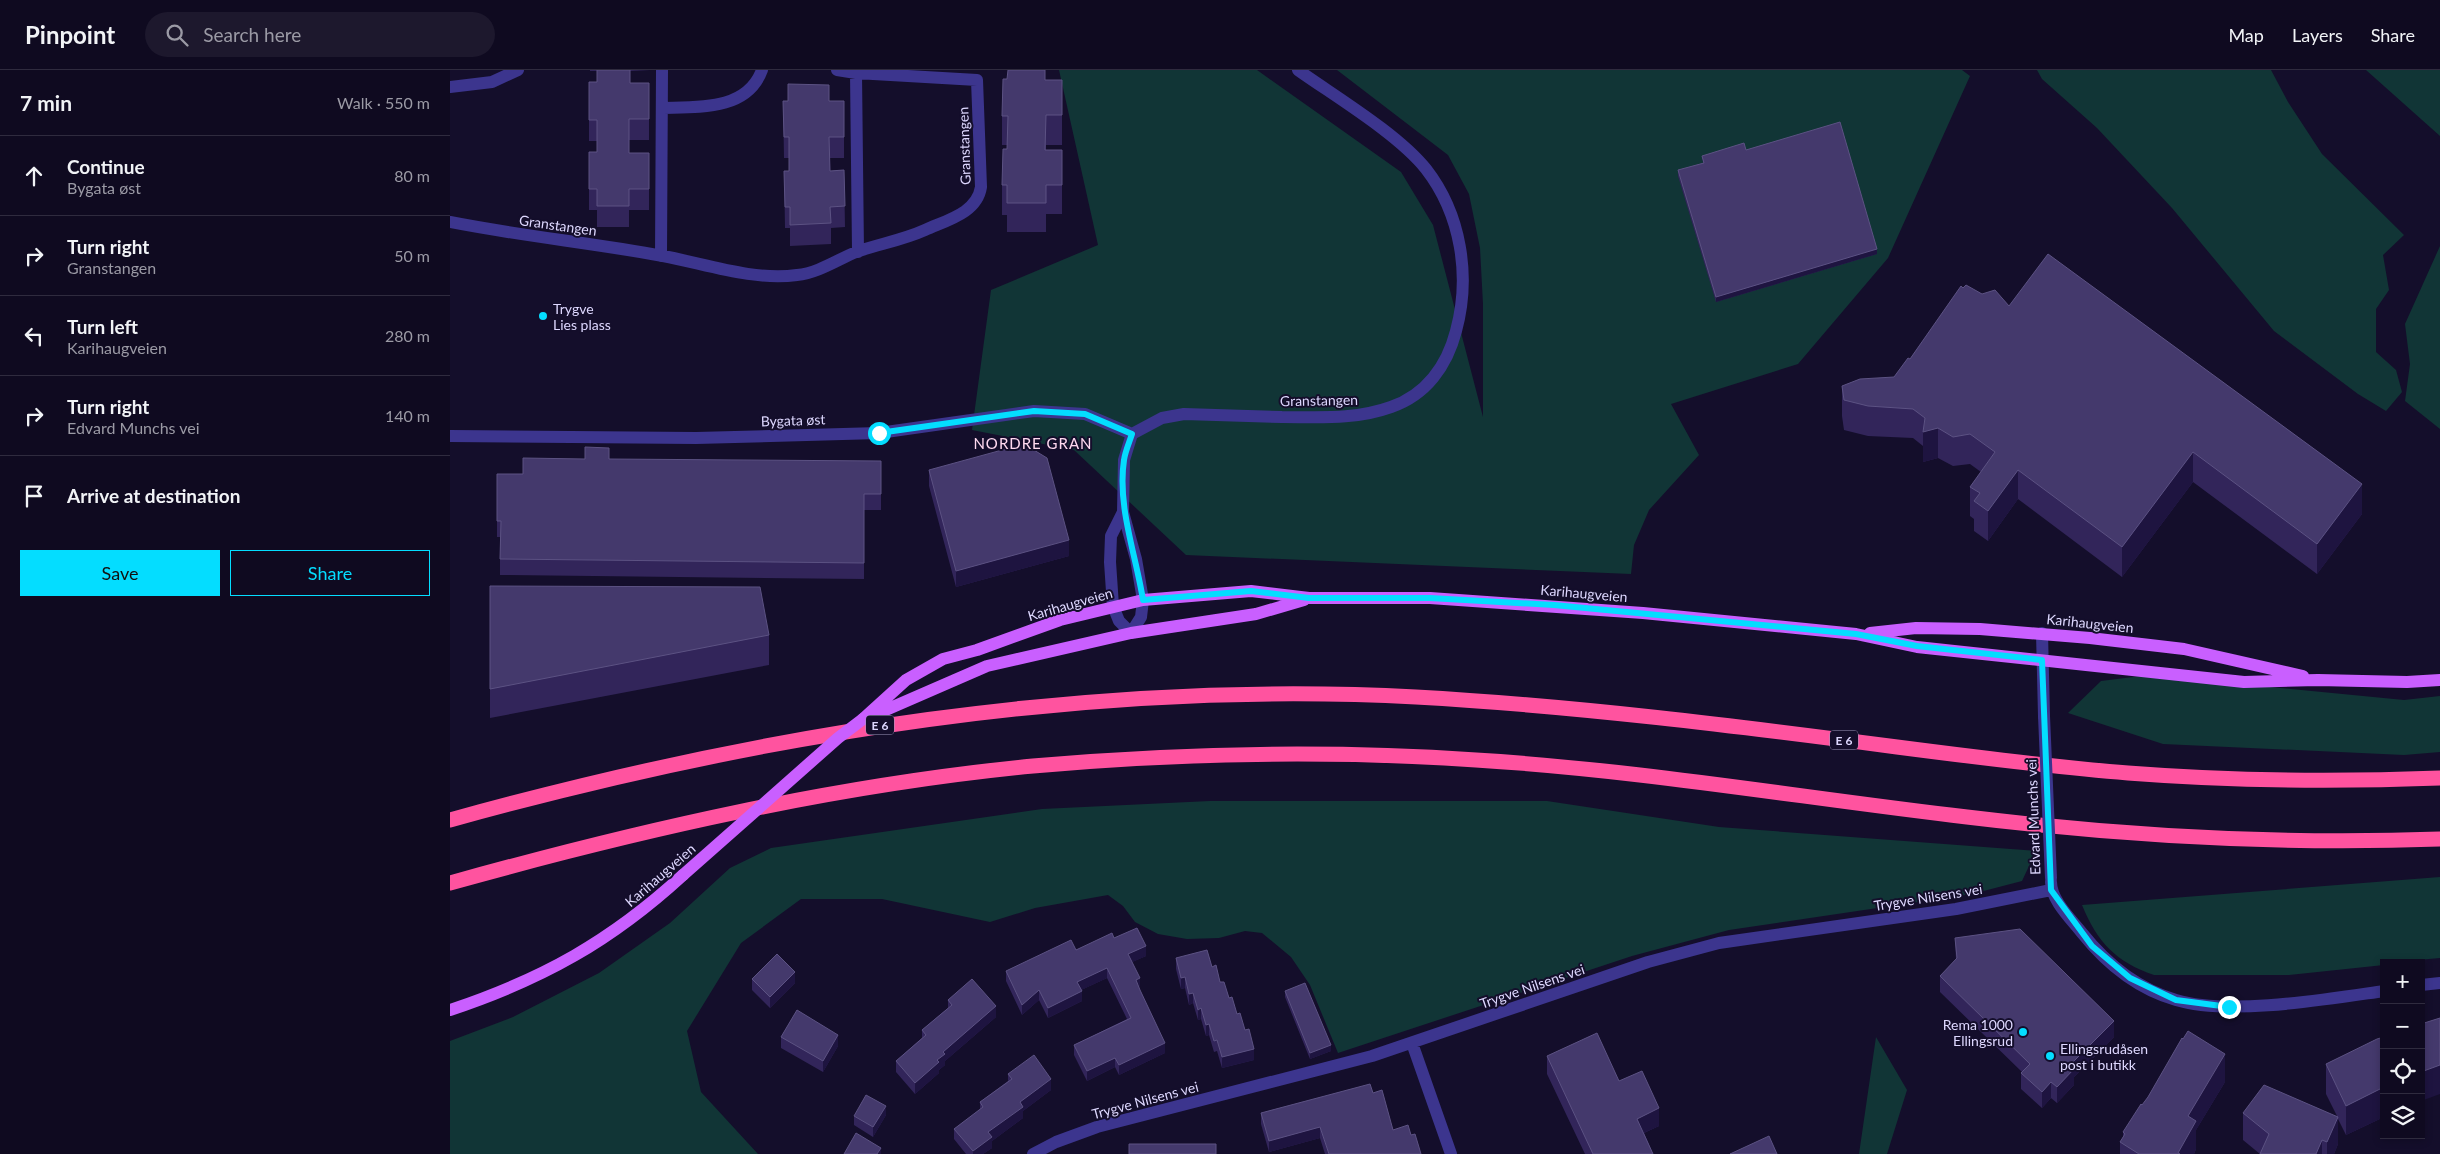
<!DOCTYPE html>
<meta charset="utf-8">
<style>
body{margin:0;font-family:Lato,sans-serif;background:#1d182d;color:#f1f3f6}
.controls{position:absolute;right:15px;bottom:15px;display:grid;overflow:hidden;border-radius:0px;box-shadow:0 2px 8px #0003}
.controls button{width:45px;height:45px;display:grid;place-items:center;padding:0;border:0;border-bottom:1px solid #2f2b3e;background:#0f0a20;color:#f1f3f6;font:25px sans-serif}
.stop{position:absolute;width:15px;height:15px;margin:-11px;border:4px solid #04ddff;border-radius:50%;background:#fff}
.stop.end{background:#04ddff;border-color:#fff;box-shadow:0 1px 5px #0008}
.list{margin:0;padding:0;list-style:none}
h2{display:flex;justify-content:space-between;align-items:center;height:65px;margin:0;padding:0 20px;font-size:21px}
h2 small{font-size:16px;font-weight:400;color:#9b9aa5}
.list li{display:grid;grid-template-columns:32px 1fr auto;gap:15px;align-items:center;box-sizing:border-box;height:80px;padding:0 20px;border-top:1px solid #2f2b3e}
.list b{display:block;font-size:19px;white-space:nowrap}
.list p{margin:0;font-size:16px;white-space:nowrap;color:#9b9aa5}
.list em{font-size:16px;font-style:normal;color:#9b9aa5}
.actions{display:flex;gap:10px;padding:15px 20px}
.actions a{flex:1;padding:11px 0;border:1px solid #04ddff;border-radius:0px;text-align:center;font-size:18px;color:#04ddff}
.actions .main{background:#04ddff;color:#111}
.icon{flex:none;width:28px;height:28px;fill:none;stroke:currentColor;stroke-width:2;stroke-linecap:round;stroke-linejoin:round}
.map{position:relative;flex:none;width:1990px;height:1084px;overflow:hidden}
header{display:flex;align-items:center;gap:30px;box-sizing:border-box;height:70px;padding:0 25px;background:#0f0a20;border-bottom:1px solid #2f2b3e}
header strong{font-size:24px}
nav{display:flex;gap:28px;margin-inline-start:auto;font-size:18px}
.search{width:350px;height:45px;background:#1d182d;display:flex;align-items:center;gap:12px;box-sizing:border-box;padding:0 18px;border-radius:28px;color:#9b9aa5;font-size:19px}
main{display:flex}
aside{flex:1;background:#0f0a20}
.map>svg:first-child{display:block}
.green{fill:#113536}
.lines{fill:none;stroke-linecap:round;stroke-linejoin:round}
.minor{stroke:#3c358e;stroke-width:12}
.major{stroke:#c95fff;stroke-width:12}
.highway{stroke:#ff539f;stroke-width:15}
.minor-bridge{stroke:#3c358e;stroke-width:12}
.major-bridge{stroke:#c95fff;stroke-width:12}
.wall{fill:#32255a}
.shaded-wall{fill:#1e1440}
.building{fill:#44396c;stroke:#5c5283}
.route{stroke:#04ddff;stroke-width:6}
.poi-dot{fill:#04ddff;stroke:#140e2b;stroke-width:2}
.labels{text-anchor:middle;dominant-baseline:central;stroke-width:4;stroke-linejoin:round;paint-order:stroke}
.shield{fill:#140e2b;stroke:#a19bbf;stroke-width:1}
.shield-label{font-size:12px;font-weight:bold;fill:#ded8ff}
.street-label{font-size:14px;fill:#ded8ff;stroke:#140e2b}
.poi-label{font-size:14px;fill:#ded8ff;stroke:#140e2b;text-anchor:start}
.neighbourhood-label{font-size:15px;letter-spacing:1px;fill:#ffdaf0;stroke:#140e2b}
</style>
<header>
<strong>Pinpoint</strong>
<div class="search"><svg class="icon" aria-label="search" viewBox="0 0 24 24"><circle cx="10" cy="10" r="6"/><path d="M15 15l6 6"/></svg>Search here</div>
<nav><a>Map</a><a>Layers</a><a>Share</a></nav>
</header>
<main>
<aside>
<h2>7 min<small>Walk · 550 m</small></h2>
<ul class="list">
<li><svg class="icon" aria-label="ahead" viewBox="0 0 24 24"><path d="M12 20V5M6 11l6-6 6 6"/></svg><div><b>Continue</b><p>Bygata øst</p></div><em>80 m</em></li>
<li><svg class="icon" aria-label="right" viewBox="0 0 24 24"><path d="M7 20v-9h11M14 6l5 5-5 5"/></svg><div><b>Turn right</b><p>Granstangen</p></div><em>50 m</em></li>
<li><svg class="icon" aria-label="left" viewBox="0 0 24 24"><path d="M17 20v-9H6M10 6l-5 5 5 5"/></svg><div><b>Turn left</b><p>Karihaugveien</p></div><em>280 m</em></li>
<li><svg class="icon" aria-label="right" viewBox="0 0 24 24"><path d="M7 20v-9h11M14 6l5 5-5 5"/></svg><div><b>Turn right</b><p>Edvard Munchs vei</p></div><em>140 m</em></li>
<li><svg class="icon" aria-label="arrive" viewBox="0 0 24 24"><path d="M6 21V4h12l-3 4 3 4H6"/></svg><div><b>Arrive at destination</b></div></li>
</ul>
<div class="actions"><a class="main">Save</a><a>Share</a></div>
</aside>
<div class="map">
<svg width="1990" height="1084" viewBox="0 0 1990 1084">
<rect width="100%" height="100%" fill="#140e2b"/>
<!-- green -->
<path class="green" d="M 609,0 L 807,0 L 951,102 L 983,155 L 1033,347 L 1033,234 L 1030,178 L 1019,124 L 998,85 L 887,0 L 1512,0 L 1520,6 L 1438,188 L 1348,294 L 1221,334 L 1249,385 L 1199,440 L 1184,475 L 1181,504 L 736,485 L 624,380 L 522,360 L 541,220 L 648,175 Z
M 1587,0 L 1821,0 L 1838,32 L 1872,84 L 1954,165 L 1933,185 L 1939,220 L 1926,239 L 1926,282 L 1946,300 L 1952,322 L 1936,341 L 1908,324 L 1824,261 L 1722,138 L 1647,58 L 1592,9 Z
M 1916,0 L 1990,0 L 1990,66 Z
M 1990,176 L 1990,359 L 1955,331 L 1960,294 L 1955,254 Z
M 1699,605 L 1954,630 L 1990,626 L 1990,682 L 1954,685 L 1713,674 L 1618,643 L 1651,611 Z
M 760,731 L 1097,731 L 1269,757 L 1586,781 L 1572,811 L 1522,824 L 1279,860 L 1182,886 L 888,983 L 860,915 L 841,887 L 812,863 L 795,861 L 769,868 L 737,869 L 708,864 L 685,852 L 673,836 L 658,825 L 585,838 L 540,852 L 432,829 L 351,829 L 291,873 L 237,961 L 251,1022 L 308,1084 L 0,1084 L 0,971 L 63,947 L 149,903 L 220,853 L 280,798 L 321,778 L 592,739 Z
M 1990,807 L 1990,888 L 1934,893 L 1934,895 L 1839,905 L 1704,905 C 1666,892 1647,872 1632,835 Z
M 1426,967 L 1457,1020 L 1437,1084 L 1409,1084 Z"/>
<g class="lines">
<!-- minor -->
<path class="minor" d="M 406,3 L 408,182
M 0,17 L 42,12 L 68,0
M 212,38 C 247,37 297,41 312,0
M 0,152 C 71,166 142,173 213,186 C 256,194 303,211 347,205 C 368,203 387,190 406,182 C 429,174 453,170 475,160 C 497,150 527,143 531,117 L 527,10 L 406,3 L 387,0
M 211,186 L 212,0
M 0,366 L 246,368 L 429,363 L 584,341 L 635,344 L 682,364
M 673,442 L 661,466 L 660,492 L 663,536 L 669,551 L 681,563 L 691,547 L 693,530 L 686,489 L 673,442 L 674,390 L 682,364 L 712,348 L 734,344 C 767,345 800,346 832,347 C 869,347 905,350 941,337 C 976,325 997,296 1006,261 C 1021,206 1011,144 976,99 C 948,64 886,27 848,0
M 1592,563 L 1594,646
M 1601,812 C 1601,830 1621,849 1632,863 C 1656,893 1688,919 1726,930 C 1779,946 1878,929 1934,921
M 1971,915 L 1990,913
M 962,973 L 1001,1084
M 583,1084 L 606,1072 L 647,1057 L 922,986 L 1198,892 L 1269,873 L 1506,839 L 1601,820"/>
<!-- major -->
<path class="major" d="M 1420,563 L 1466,558 L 1530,559 L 1640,568 L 1734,579 L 1853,606
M 422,646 L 537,596 L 681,563 L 806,544 L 854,530
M 413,649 L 456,610 L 493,589 L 527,580 L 610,550 L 693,530 L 801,521 L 859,528 L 980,528 L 1193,543 L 1406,564 L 1467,577 L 1794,612 L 1868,610 L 1957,612 L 1990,610
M 0,940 C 93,909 161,871 233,805"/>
<!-- highway -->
<path class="highway" d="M 0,750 C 314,663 640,610 966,627 C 1127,636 1287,656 1447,677 C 1524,687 1601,697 1678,703 C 1781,711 1886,712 1990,708
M 0,813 C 190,760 386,715 583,696 C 730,683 879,680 1026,690 C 1191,700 1353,728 1517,747 C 1674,766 1832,775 1990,769"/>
<!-- minor-bridge -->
<path class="minor-bridge" d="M 1594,646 L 1601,808"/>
<!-- major-bridge -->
<path class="major-bridge" d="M 233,805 L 388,668 L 413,649"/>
</g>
<!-- wall -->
<path class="wall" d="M 140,0 L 200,0 L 180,1 L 180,13 L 199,13 L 199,70 L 179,70 L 179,83 L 199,83 L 199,140 L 179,140 L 179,157 L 147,157 L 147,140 L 139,140 L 139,82 L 147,82 L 147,71 L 139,71 L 139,12 L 147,12 L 147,1 L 140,1 Z
M 596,10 L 612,10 L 612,75 L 596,75 L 596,80 L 612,80 L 612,144 L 596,144 L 596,162 L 557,162 L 557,145 L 552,145 L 552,115 L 558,75 L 552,75 L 552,46 Z
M 333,31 L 394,31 L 394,88 L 380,88 L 380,101 L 394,100 L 395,157 L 381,158 L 381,174 L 340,176 L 340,158 L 335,158 L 334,101 L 339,101 L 339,88 L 334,88 Z
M 1296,80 L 1427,184 L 1266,232 L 1228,106 L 1228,100 L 1253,93 L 1252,86 Z
M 1513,218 L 1532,224 L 1559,236 L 1912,444 L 1867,504 L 1743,412 L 1672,507 L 1568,429 L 1538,471 L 1524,461 L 1524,449 L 1520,446 L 1520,417 L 1531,402 L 1520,394 L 1503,396 L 1488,388 L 1473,392 L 1473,376 L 1463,368 L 1418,366 L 1394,360 L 1392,346 L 1392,316 L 1444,307 L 1460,289 Z
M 135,389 L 431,391 L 431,440 L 414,440 L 414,509 L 50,505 L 50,467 L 47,467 L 47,404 L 73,404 Z
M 479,400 L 619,486 L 506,517 L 479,416 Z
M 40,516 L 319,565 L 319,595 L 40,648 Z
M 664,868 L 696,886 L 682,892 L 689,919 L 715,983 L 669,1005 L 665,997 L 637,1011 L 624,985 L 624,975 L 677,949 L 657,908 L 631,920 L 632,931 L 598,948 L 589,930 L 572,945 L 556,911 L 556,901 Z
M 1505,868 L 1664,967 L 1624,1007 L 1624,1015 L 1607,1033 L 1601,1028 L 1592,1038 L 1571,1019 L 1571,1003 L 1572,1002 L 1490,922 L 1490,906 L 1506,890 Z
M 726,888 L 762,897 L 787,944 L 804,990 L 772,998 L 767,981 L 764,982 L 759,965 L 756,966 L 751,949 L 748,950 L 743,933 L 739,935 L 735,918 L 731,919 L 726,899 Z
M 302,909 L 345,913 L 320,938 L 302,920 Z
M 835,921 L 881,981 L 860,989 L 835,927 Z
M 498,930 L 546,947 L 495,991 L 495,995 L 489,1000 L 489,1003 L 465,1024 L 446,1002 L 446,991 L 472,968 L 472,960 L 498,938 Z
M 331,967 L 388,976 L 373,1002 L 331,978 Z
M 1934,967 L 1934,1047 L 1896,1065 L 1888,1049 L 1888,1074 L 1884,1084 L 1810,1084 L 1793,1070 L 1793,1043 L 1887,1046 L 1876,1024 L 1876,994 Z
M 1097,986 L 1169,1011 L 1209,1056 L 1194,1063 L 1203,1084 L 1135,1084 L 1097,1004 Z
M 558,1004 L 601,1020 L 573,1041 L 573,1048 L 542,1071 L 542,1078 L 533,1084 L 516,1084 L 504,1069 L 504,1059 L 530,1040 L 530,1032 L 558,1011 Z
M 1775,1012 L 1746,1060 L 1746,1079 L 1744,1084 L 1670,1084 L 1670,1072 L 1673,1067 L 1673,1062 L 1692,1035 Z
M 923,1023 L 943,1060 L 961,1065 L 971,1084 L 875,1084 L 870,1068 L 819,1082 L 811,1054 L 811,1043 Z
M 436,1045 L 423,1067 L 404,1055 L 404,1046 Z"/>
<!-- shaded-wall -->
<path class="shaded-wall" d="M 1427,179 L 1427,184 L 1266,232 L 1266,227 Z
M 1488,358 L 1488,388 L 1473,392 L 1473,362 Z
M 1743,382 L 1743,412 L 1672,507 L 1672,477 Z
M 1568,400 L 1568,429 L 1538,471 L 1538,441 Z
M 1912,414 L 1912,444 L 1867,504 L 1867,474 Z
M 619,470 L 619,486 L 506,517 L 506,501 Z
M 696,876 L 696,886 L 678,894 L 678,884 Z
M 657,898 L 657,908 L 627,922 L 627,912 Z
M 345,902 L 345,913 L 320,938 L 320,927 Z
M 735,907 L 735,918 L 731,919 L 731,908 Z
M 690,908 L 690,918 L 686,910 Z
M 589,920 L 589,930 L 572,945 L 572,935 Z
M 632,921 L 632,931 L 598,948 L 598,938 Z
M 743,923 L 743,933 L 739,935 L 739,924 Z
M 546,936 L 546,947 L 495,991 L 495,995 L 489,1000 L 489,1003 L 465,1024 L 465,1013 L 487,990 L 493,982 Z
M 751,938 L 751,949 L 748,950 L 748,940 Z
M 1664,951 L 1664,967 L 1624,1007 L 1624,1015 L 1607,1033 L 1607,1017 L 1620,995 Z
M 759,954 L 759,965 L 756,966 L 756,955 Z
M 388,965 L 388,976 L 373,1002 L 373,991 Z
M 715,973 L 715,983 L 669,1005 L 669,995 Z
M 881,975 L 881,981 L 860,989 L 860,983 Z
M 804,979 L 804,990 L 772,998 L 772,987 Z
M 1775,984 L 1775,1012 L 1746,1060 L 1746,1079 L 1744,1084 L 1728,1084 L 1738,1046 Z
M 665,988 L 665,997 L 637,1011 L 637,1001 Z
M 1990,995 L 1990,1024 L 1971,1031 L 1971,1002 Z
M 601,1009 L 601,1020 L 573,1041 L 573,1048 L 542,1071 L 542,1078 L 533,1084 L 523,1084 L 523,1081 L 538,1062 L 570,1032 Z
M 1601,1012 L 1601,1028 L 1592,1038 L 1592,1022 Z
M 1934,1017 L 1934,1047 L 1896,1065 L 1896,1036 Z
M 436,1036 L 436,1045 L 423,1067 L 423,1057 Z
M 1209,1038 L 1209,1056 L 1187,1066 L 1187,1049 Z
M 1888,1047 L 1888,1074 L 1884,1084 L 1877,1084 L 1877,1072 Z
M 870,1057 L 870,1068 L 819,1082 L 819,1071 Z
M 1872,1070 L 1872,1084 L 1866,1084 Z
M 431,1078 L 431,1084 L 427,1084 Z"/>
<!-- building -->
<path class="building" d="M 147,0 L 180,0 L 180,13 L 199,13 L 199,49 L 179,49 L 179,83 L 199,83 L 199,119 L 179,119 L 179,136 L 147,136 L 147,119 L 139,119 L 139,82 L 147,82 L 147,50 L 139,50 L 139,12 L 147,12 Z
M 558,0 L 595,0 L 595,10 L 612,10 L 612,45 L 596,45 L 595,80 L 612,80 L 612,115 L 596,115 L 596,133 L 557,133 L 557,115 L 552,115 L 553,79 L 557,79 L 558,46 L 552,46 L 553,9 L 557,9 Z
M 338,14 L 379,15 L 379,31 L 394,31 L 394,67 L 379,67 L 380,101 L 394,100 L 395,136 L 380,137 L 381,153 L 340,155 L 340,137 L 335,137 L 334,101 L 339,101 L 339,67 L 334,67 L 333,31 L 338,31 Z
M 1390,52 L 1427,179 L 1266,227 L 1228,100 L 1254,93 L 1252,86 L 1294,73 L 1296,80 Z
M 1598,184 L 1912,414 L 1867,474 L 1743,382 L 1672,477 L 1568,400 L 1538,441 L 1524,431 L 1530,423 L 1520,417 L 1545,382 L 1520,364 L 1503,367 L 1488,358 L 1473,362 L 1475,348 L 1463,339 L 1418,336 L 1394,330 L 1392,316 L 1410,309 L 1444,307 L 1458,288 L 1460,289 L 1511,216 L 1513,218 L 1516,215 L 1532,224 L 1545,220 L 1559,236 Z
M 574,374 L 597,388 L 619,470 L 506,501 L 479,400 Z
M 135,377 L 159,378 L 159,389 L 431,391 L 431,424 L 414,424 L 414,493 L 50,489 L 51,451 L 47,451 L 47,404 L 73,404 L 73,388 L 135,389 Z
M 40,516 L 310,517 L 319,565 L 40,619 Z
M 687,858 L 696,876 L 678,884 L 690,908 L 686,910 L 690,920 L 715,973 L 669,995 L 665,988 L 637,1001 L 624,975 L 681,948 L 657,898 L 627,912 L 632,921 L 598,938 L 589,920 L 572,935 L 556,901 L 621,870 L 626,880 L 662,863 L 664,868 Z
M 1570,859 L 1664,951 L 1620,995 L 1624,999 L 1607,1017 L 1601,1012 L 1592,1022 L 1571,1003 L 1580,994 L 1490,906 L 1507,888 L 1505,868 Z
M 757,880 L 762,897 L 766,895 L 770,912 L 774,912 L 779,928 L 782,927 L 787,944 L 790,943 L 795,960 L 799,959 L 804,979 L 772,987 L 767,970 L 764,971 L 759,954 L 756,955 L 751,938 L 748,940 L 743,923 L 739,924 L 735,907 L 731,908 L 726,888 Z
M 327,884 L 345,902 L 320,927 L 302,909 Z
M 522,909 L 546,936 L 493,982 L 495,984 L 487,990 L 489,992 L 465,1013 L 446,991 L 476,965 L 472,960 L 502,935 L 498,930 Z
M 855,913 L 881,975 L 860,983 L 835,921 Z
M 347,940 L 388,965 L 373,991 L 331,967 Z
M 1990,948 L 1990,995 L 1971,1002 L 1971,954 Z
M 1738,961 L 1775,984 L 1738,1046 L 1746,1051 L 1728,1083 L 1730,1084 L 1689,1084 L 1670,1072 L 1675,1064 L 1673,1062 L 1691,1034 L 1692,1035 L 1698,1027 L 1732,968 L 1733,969 Z
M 1147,963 L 1169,1011 L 1192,1001 L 1209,1038 L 1187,1049 L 1203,1084 L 1143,1084 L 1097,986 Z
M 1934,967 L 1934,1017 L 1896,1036 L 1876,994 L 1927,969 Z
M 584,985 L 601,1009 L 570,1032 L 573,1037 L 538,1062 L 542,1067 L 523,1081 L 504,1059 L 533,1037 L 530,1032 L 562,1009 L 558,1004 Z
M 920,1014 L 923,1023 L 932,1020 L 943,1060 L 958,1055 L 961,1065 L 965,1064 L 971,1084 L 879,1084 L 870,1057 L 819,1071 L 811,1043 Z
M 1814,1015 L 1888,1047 L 1877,1072 L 1872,1070 L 1866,1084 L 1810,1084 L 1819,1064 L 1793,1043 Z
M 416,1025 L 436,1036 L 423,1057 L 404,1046 Z
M 406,1063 L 431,1078 L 427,1084 L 394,1084 Z
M 1319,1066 L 1327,1084 L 1280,1084 Z
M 679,1074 L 766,1074 L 766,1084 L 679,1084 Z"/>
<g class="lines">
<!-- route -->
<path class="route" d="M 429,363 L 584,341 L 635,344 L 682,364 C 679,373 675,382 674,390 C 667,436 686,485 693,530 L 801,521 L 859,528 L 980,528 L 1104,535 L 1406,564 L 1467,576 L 1592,590 L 1601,820 L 1642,876 L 1680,908 L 1726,930 L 1779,937"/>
</g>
<!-- markers -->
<g class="poi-dot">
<circle cx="93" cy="246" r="5"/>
<circle cx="1573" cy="962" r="5"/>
<circle cx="1600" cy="986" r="5"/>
</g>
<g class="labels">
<!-- shield labels -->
<g class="shield">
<rect x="416" y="645.5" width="28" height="19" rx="4"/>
<rect x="1380" y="660.5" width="28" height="19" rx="4"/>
</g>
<g class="shield-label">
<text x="430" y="655">E 6</text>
<text x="1394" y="670">E 6</text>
</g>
<!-- street labels -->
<g class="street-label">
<text transform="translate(514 76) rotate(-92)">Granstangen</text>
<text transform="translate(108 155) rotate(8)">Granstangen</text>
<text transform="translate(869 330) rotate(-1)">Granstangen</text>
<text transform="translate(343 350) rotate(-2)">Bygata øst</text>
<text transform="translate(1134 523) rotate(5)">Karihaugveien</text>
<text transform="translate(620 534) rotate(-16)">Karihaugveien</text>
<text transform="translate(1640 553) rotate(6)">Karihaugveien</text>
<text transform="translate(1583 747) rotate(-92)">Edvard Munchs vei</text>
<text transform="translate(210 805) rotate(-41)">Karihaugveien</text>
<text transform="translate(1478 827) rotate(-9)">Trygve Nilsens vei</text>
<text transform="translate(1082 916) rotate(-19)">Trygve Nilsens vei</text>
<text transform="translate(695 1030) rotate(-15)">Trygve Nilsens vei</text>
</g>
<!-- poi labels -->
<g class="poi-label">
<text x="103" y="238">Trygve<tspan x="103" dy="16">Lies plass</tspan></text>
<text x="1563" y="954" text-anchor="end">Rema 1000<tspan x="1563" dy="16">Ellingsrud</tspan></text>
<text x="1610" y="978">Ellingsrudåsen<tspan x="1610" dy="16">post i butikk</tspan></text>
</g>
<!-- neighbourhood labels -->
<g class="neighbourhood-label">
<text x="583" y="373">NORDRE GRAN</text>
</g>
</g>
</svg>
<div class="controls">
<button>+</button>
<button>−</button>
<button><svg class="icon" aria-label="locate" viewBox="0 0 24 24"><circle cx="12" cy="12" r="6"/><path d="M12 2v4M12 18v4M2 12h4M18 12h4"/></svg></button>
<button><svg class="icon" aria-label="layers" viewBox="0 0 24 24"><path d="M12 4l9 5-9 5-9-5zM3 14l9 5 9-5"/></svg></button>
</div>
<div class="stop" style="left:429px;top:363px"></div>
<div class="stop end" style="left:1779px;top:937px"></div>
</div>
</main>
